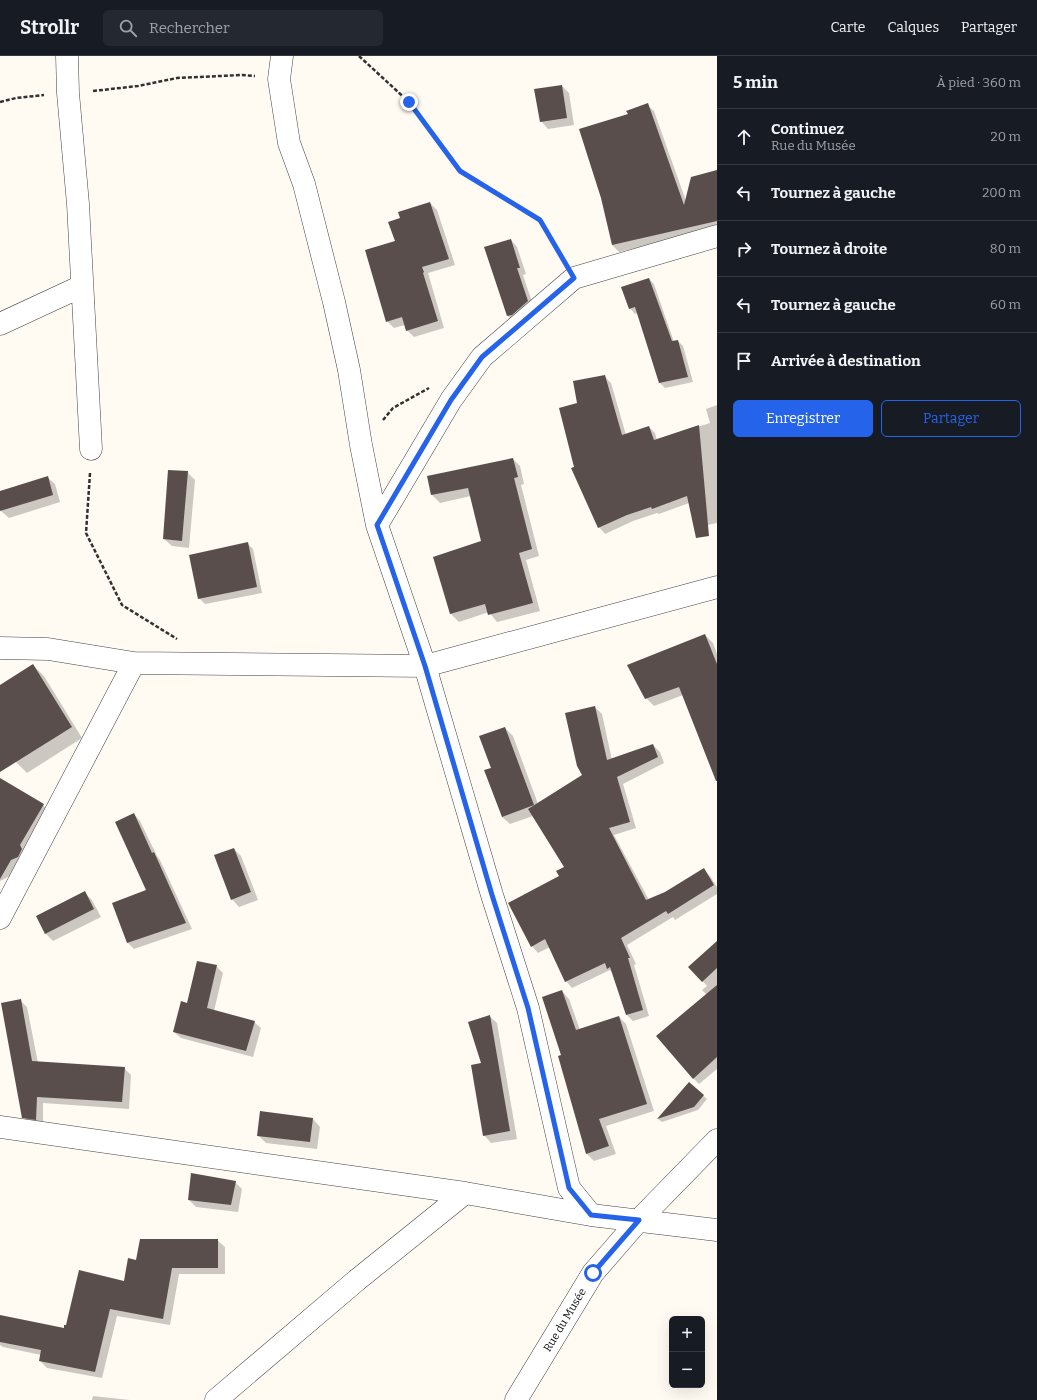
<!DOCTYPE html>
<html lang="fr">
<meta charset="utf-8">
<style>
body{margin:0;font-family:Bitter,serif;background:#242831;color:#f1f3f6}
.controls{position:absolute;right:12px;bottom:12px;display:grid;overflow:hidden;border-radius:6px;box-shadow:0 4px 16px #0002}
.controls button{width:36px;height:36px;display:grid;place-items:center;padding:0;border:0;border-bottom:1px solid #363941;background:#171b24;color:#f1f3f6;font:20px sans-serif}
.stop{position:absolute;width:12px;height:12px;margin:-9px;border:3px solid #2563eb;border-radius:50%;background:#fff}
.stop.end{background:#2563eb;border-color:#fff;box-shadow:0 1px 4px #0008}
.list{margin:0;padding:0;list-style:none}
h2{display:flex;justify-content:space-between;align-items:center;height:52px;margin:0;padding:0 16px;font-size:17px}
h2 small{font-size:13px;font-weight:400;color:#9ea1a6}
.list li{display:grid;grid-template-columns:26px 1fr auto;gap:12px;align-items:center;box-sizing:border-box;height:56px;padding:0 16px;border-top:1px solid #363941}
.list b{display:block;font-size:15px;white-space:nowrap}
.list p{margin:0;font-size:13px;white-space:nowrap;color:#9ea1a6}
.list em{font-size:13px;font-style:normal;color:#9ea1a6}
.actions{display:flex;gap:8px;padding:12px 16px}
.actions a{flex:1;padding:9px 0;border:1px solid #2563eb;border-radius:6px;text-align:center;font-size:14px;color:#2563eb}
.actions .main{background:#2563eb;color:#fff}
.icon{flex:none;width:22px;height:22px;fill:none;stroke:currentColor;stroke-width:2;stroke-linecap:round;stroke-linejoin:round}
.map{position:relative;flex:none;width:717px;height:1344px;overflow:hidden}
header{display:flex;align-items:center;gap:24px;box-sizing:border-box;height:56px;padding:0 20px;background:#171b24;border-bottom:1px solid #363941}
header strong{font-size:19px}
nav{display:flex;gap:22px;margin-inline-start:auto;font-size:14px}
.search{width:280px;height:36px;background:#242831;display:flex;align-items:center;gap:10px;box-sizing:border-box;padding:0 14px;border-radius:6px;color:#9ea1a6;font-size:15px}
main{display:flex}
aside{flex:1;background:#171b24}
.map>svg:first-child{display:block}
.shadow{fill:#0003}
.building{fill:#594e4b}
.lines{fill:none;stroke-linecap:round;stroke-linejoin:round}
.minor-casing{stroke:#424242;stroke-width:23}
.path{stroke:#313131;stroke-width:2.5;stroke-dasharray:4 2;stroke-linecap:butt}
.minor{stroke:#fff;stroke-width:22}
.route{stroke:#2563eb;stroke-width:5}
.labels{text-anchor:middle;dominant-baseline:central;stroke-width:4;stroke-linejoin:round;paint-order:stroke}
.street-label{font-size:11px;fill:#0f0f0f;stroke:#fff}
</style>
<header>
<strong>Strollr</strong>
<div class="search"><svg class="icon" aria-label="search" viewBox="0 0 24 24"><circle cx="10" cy="10" r="6"/><path d="M15 15l6 6"/></svg>Rechercher</div>
<nav><a>Carte</a><a>Calques</a><a>Partager</a></nav>
</header>
<main>
<div class="map">
<svg width="717" height="1344" viewBox="0 0 717 1344">
<rect width="100%" height="100%" fill="#fffaf2"/>
<!-- shadow -->
<path class="shadow" d="M 562,30 L 569,37 L 574,69 L 548,73 L 541,65 Z
M 647,49 L 654,55 L 686,145 L 717,115 L 717,173 L 619,196 L 612,189 L 629,59 Z
M 430,147 L 437,154 L 455,209 L 428,217 L 444,272 L 414,281 L 407,274 L 405,269 L 394,272 L 387,265 L 396,186 L 401,162 Z
M 511,184 L 517,191 L 526,218 L 523,219 L 534,252 L 515,267 L 508,260 L 486,192 Z
M 649,223 L 654,228 L 674,286 L 678,285 L 683,290 L 693,326 L 665,332 L 660,327 L 638,257 L 635,258 L 630,252 Z
M 605,321 L 611,327 L 626,379 L 649,371 L 655,377 L 657,384 L 710,367 L 706,353 L 717,349 L 717,467 L 699,471 L 689,447 L 659,458 L 657,457 L 633,465 L 605,478 L 599,471 L 575,411 L 578,348 Z
M 513,403 L 520,410 L 524,428 L 521,429 L 539,500 L 526,504 L 540,555 L 497,566 L 489,556 L 459,566 L 451,558 L 434,501 L 483,485 L 471,440 L 440,447 L 432,439 L 429,421 Z
M 187,416 L 195,424 L 189,492 L 172,490 L 164,483 Z
M 47,421 L 55,428 L 60,446 L 9,462 L 1,455 L 0,450 L 0,436 Z
M 247,487 L 253,493 L 262,537 L 205,548 L 199,542 Z
M 705,579 L 713,587 L 717,598 L 717,711 L 683,639 L 654,650 L 646,642 Z
M 33,609 L 44,620 L 82,682 L 27,717 L 16,706 L 0,680 L 0,630 Z
M 595,651 L 602,658 L 612,704 L 653,689 L 660,696 L 664,707 L 623,728 L 636,772 L 614,779 L 649,844 L 666,837 L 703,813 L 710,820 L 717,831 L 717,838 L 675,864 L 673,861 L 627,889 L 636,908 L 634,909 L 649,960 L 633,965 L 627,959 L 613,917 L 610,914 L 572,932 L 566,925 L 550,891 L 538,897 L 532,890 L 560,821 L 566,811 L 533,760 L 510,768 L 502,761 L 492,712 L 505,672 L 513,680 L 538,748 L 584,719 Z
M 0,724 L 43,749 L 54,760 L 28,811 L 0,825 Z
M 134,758 L 140,765 L 157,800 L 160,804 L 192,873 L 134,893 L 128,887 L 113,848 L 148,835 Z
M 234,793 L 241,800 L 258,844 L 239,851 L 232,843 Z
M 85,837 L 92,844 L 101,861 L 53,885 L 46,878 L 37,861 Z
M 717,886 L 717,1013 L 699,1028 L 693,1022 L 707,939 L 702,934 L 707,930 L 690,911 Z
M 216,910 L 223,917 L 214,955 L 254,966 L 261,972 L 253,1001 L 181,982 L 174,976 L 188,948 Z
M 562,935 L 569,943 L 580,974 L 619,961 L 626,968 L 654,1055 L 606,1070 L 616,1098 L 594,1105 L 587,1098 L 559,1001 L 562,1000 Z
M 20,944 L 27,951 L 38,1007 L 124,1012 L 131,1019 L 129,1053 L 43,1047 L 43,1070 L 31,1068 L 23,1061 Z
M 489,960 L 497,967 L 517,1083 L 491,1087 L 484,1079 Z
M 689,1027 L 707,1043 L 698,1054 L 662,1066 L 658,1063 Z
M 313,1063 L 320,1071 L 317,1093 L 266,1087 L 258,1079 Z
M 235,1126 L 242,1133 L 238,1156 L 196,1151 L 189,1144 Z
M 217,1184 L 225,1191 L 225,1218 L 179,1218 L 170,1269 L 117,1260 L 102,1322 L 47,1312 L 40,1305 L 41,1299 L 3,1291 L 0,1289 L 0,1263 L 65,1273 L 124,1226 L 137,1205 Z
M 93,1340 L 130,1344 L 92,1344 Z"/>
<!-- building -->
<path class="building" d="M 562,29 L 567,62 L 540,66 L 534,33 Z
M 648,47 L 684,149 L 691,121 L 717,114 L 717,165 L 612,189 L 601,142 L 579,73 L 628,58 L 626,55 Z
M 430,146 L 449,203 L 422,211 L 424,216 L 423,217 L 438,265 L 406,275 L 402,261 L 386,266 L 365,194 L 395,185 L 388,166 L 400,162 L 398,156 Z
M 511,183 L 520,212 L 517,212 L 528,245 L 512,259 L 507,260 L 484,191 Z
M 649,222 L 672,285 L 678,284 L 688,321 L 659,327 L 635,251 L 629,253 L 621,231 Z
M 605,319 L 622,379 L 649,370 L 654,384 L 699,369 L 709,480 L 696,482 L 687,440 L 652,453 L 651,451 L 627,459 L 598,472 L 571,412 L 574,411 L 559,352 L 577,347 L 573,325 Z
M 513,402 L 518,421 L 514,422 L 532,493 L 519,497 L 533,547 L 488,559 L 485,548 L 450,558 L 433,501 L 481,485 L 468,432 L 431,439 L 427,420 Z
M 168,414 L 188,415 L 182,485 L 163,483 Z
M 48,420 L 53,439 L 0,455 L 0,435 Z
M 248,486 L 257,531 L 198,543 L 189,499 Z
M 705,578 L 717,608 L 717,725 L 716,725 L 679,631 L 645,643 L 627,609 Z
M 33,608 L 72,671 L 0,716 L 0,629 Z
M 595,650 L 607,704 L 653,688 L 658,701 L 617,721 L 630,766 L 609,772 L 646,844 L 665,836 L 704,812 L 714,829 L 668,858 L 666,855 L 621,882 L 630,902 L 628,902 L 643,954 L 626,959 L 610,911 L 607,913 L 605,907 L 565,926 L 545,883 L 531,891 L 508,847 L 559,820 L 556,815 L 564,811 L 528,753 L 582,719 L 577,710 L 565,657 Z
M 505,671 L 534,749 L 502,761 L 484,714 L 491,712 L 479,680 Z
M 0,722 L 44,748 L 20,789 L 22,793 L 18,801 L 11,804 L 0,823 Z
M 134,757 L 152,797 L 154,796 L 186,867 L 127,887 L 112,847 L 146,834 L 115,766 Z
M 234,792 L 251,836 L 231,844 L 214,799 Z
M 85,835 L 94,853 L 45,878 L 36,860 Z
M 717,885 L 717,912 L 702,926 L 688,911 Z
M 197,905 L 217,909 L 207,952 L 255,965 L 246,995 L 173,976 L 181,945 L 187,947 Z
M 717,929 L 717,1001 L 693,1023 L 656,980 Z
M 562,934 L 576,974 L 619,960 L 647,1048 L 599,1063 L 609,1090 L 586,1098 L 558,1000 L 561,999 L 542,941 Z
M 21,943 L 32,1005 L 125,1011 L 122,1046 L 37,1041 L 36,1064 L 22,1062 L 1,947 Z
M 490,959 L 510,1075 L 483,1080 L 471,1009 L 481,1007 L 468,966 Z
M 689,1026 L 704,1039 L 694,1051 L 657,1063 Z
M 260,1055 L 313,1062 L 310,1086 L 257,1080 Z
M 191,1117 L 236,1125 L 231,1149 L 188,1144 Z
M 140,1183 L 218,1183 L 218,1212 L 172,1212 L 163,1263 L 110,1253 L 95,1316 L 39,1305 L 41,1294 L 0,1286 L 0,1259 L 64,1272 L 64,1269 L 66,1269 L 79,1214 L 124,1225 L 128,1202 L 136,1204 Z"/>
<g class="lines">
<!-- minor casing -->
<g class="minor-casing">
<path id="minor" d="M 67,0 L 68,37 L 78,148 L 91,393
M 282,0 L 279,23 L 289,87 L 304,128 L 334,246 L 349,314 L 361,389 L 377,469
M 0,268 L 82,230
M 0,592 L 48,593 L 134,607
M 0,862 L 134,607 L 425,610 L 717,531
M 0,1071 L 465,1137 L 591,1159 L 717,1174
M 591,1159 L 569,1132 L 528,952 L 492,839 L 425,610 L 377,469 L 451,344 L 482,301 L 574,222 L 717,180
M 216,1344 L 357,1224 L 465,1137
M 516,1344 L 593,1217 L 639,1164 L 717,1084"/>
</g>
<!-- path -->
<path class="path" d="M 359,0 L 409,46 L 460,115 L 540,164 L 562,202
M 93,35 L 138,30 L 177,22 L 242,19 L 255,20
M 0,46 L 16,42 L 44,39
M 383,364 L 393,352 L 429,332
M 90,417 L 86,477 L 122,549 L 177,583"/>
<!-- minor -->
<use href="#minor" class="minor"/>
</g>
<g class="lines">
<!-- route -->
<path class="route" d="M 409,46 L 460,115 L 540,164 L 574,222 L 482,301 L 451,344 L 377,469 L 425,610 L 492,839 L 528,952 L 569,1132 L 591,1159 L 639,1164 L 593,1217"/>
</g>
<g class="labels">
<!-- street labels -->
<g class="street-label">
<text transform="translate(565 1264) rotate(-59)">Rue du Musée</text>
</g>
</g>
</svg>
<div class="controls">
<button>+</button>
<button>−</button>
</div>
<div class="stop" style="left:593px;top:1217px"></div>
<div class="stop end" style="left:409px;top:46px"></div>
</div>
<aside>
<h2>5 min<small>À pied · 360 m</small></h2>
<ul class="list">
<li><svg class="icon" aria-label="ahead" viewBox="0 0 24 24"><path d="M12 20V5M6 11l6-6 6 6"/></svg><div><b>Continuez</b><p>Rue du Musée</p></div><em>20 m</em></li>
<li><svg class="icon" aria-label="left" viewBox="0 0 24 24"><path d="M17 20v-9H6M10 6l-5 5 5 5"/></svg><div><b>Tournez à gauche</b></div><em>200 m</em></li>
<li><svg class="icon" aria-label="right" viewBox="0 0 24 24"><path d="M7 20v-9h11M14 6l5 5-5 5"/></svg><div><b>Tournez à droite</b></div><em>80 m</em></li>
<li><svg class="icon" aria-label="left" viewBox="0 0 24 24"><path d="M17 20v-9H6M10 6l-5 5 5 5"/></svg><div><b>Tournez à gauche</b></div><em>60 m</em></li>
<li><svg class="icon" aria-label="arrive" viewBox="0 0 24 24"><path d="M6 21V4h12l-3 4 3 4H6"/></svg><div><b>Arrivée à destination</b></div></li>
</ul>
<div class="actions"><a class="main">Enregistrer</a><a>Partager</a></div>
</aside>
</main>
